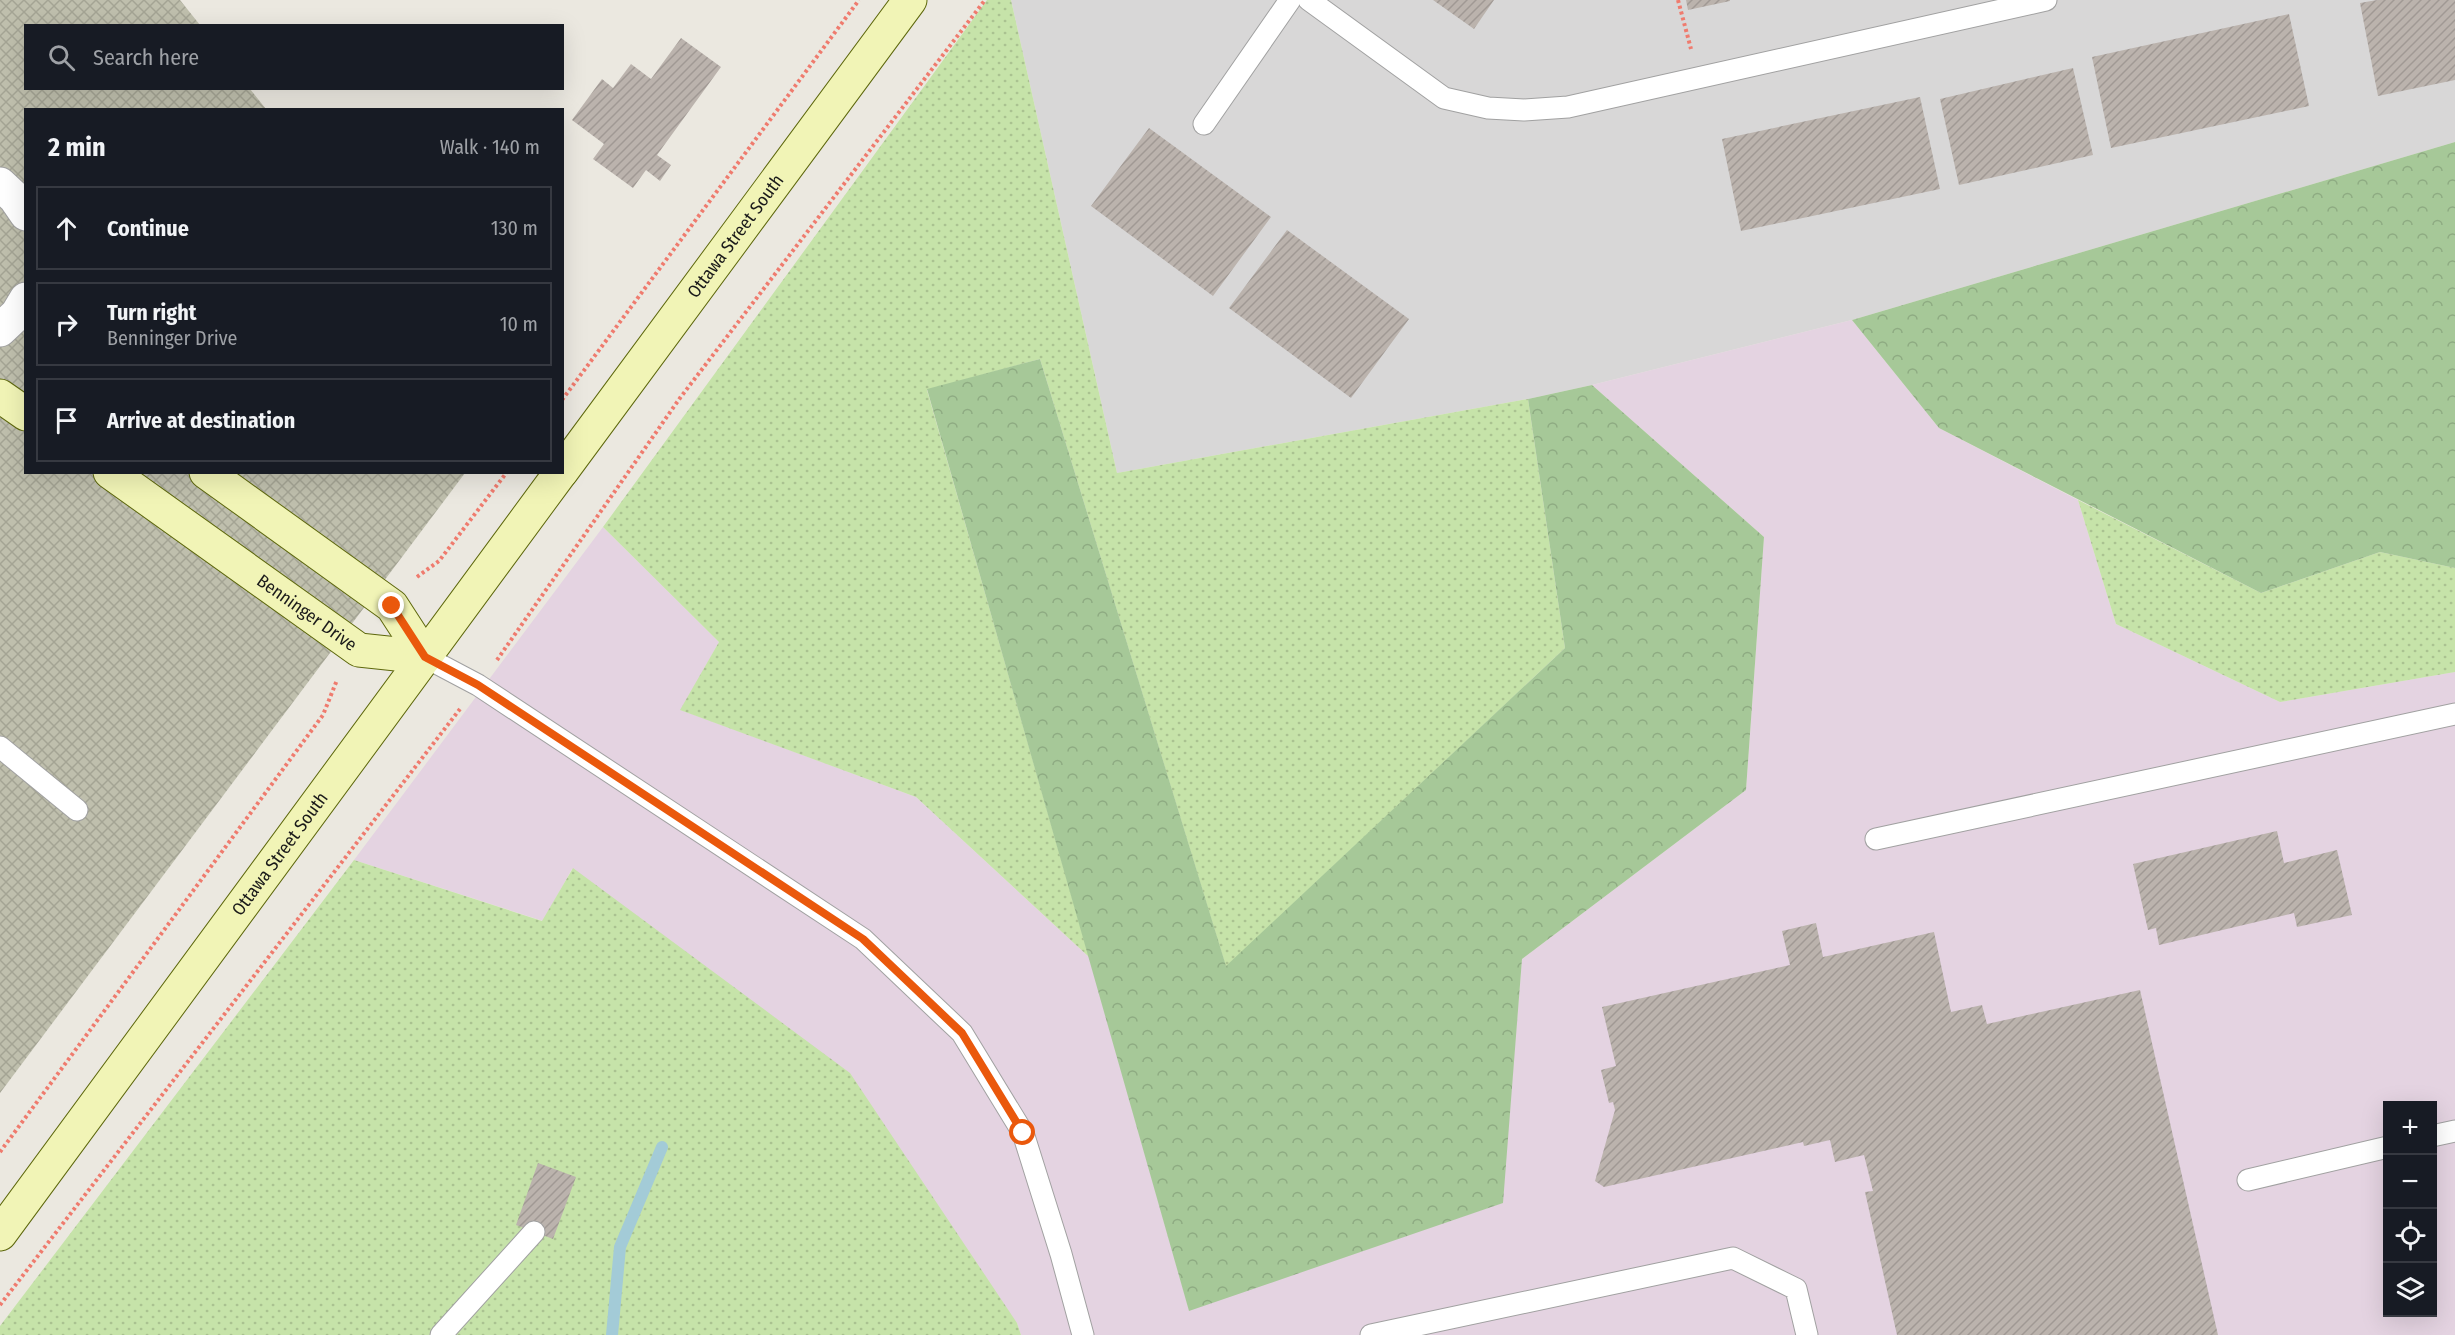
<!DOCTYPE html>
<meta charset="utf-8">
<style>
body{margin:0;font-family:"Fira Sans Condensed",sans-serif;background:#242831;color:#f1f3f6}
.controls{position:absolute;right:18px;bottom:18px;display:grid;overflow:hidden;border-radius:0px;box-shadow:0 6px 24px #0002}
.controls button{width:54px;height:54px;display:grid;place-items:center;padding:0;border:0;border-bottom:2px solid #363941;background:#171b24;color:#f1f3f6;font:30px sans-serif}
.stop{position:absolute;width:18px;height:18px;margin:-14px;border:4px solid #ea580c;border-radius:50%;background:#fff}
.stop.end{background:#ea580c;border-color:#fff;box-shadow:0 2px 6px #0008}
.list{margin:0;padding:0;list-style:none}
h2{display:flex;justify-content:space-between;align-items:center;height:78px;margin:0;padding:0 24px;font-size:26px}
h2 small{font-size:20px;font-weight:400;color:#9ea1a6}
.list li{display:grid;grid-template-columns:39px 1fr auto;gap:18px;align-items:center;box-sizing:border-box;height:84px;margin:0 12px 12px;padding:0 12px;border:2px solid #363941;border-radius:0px}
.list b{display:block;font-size:22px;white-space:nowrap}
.list p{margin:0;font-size:20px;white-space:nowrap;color:#9ea1a6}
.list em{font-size:20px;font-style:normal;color:#9ea1a6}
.icon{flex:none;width:33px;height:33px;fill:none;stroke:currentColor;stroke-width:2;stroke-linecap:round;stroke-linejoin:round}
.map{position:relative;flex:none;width:2455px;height:1335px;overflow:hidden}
.search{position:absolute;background:#171b24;box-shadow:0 6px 24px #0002;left:24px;top:24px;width:540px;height:66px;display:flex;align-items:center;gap:15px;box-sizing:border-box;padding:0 21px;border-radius:0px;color:#9ea1a6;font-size:22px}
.panel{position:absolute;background:#171b24;box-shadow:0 6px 24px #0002;left:24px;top:108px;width:540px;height:366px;border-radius:0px}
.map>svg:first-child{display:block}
.residential{fill:#d8d7d7}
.industrial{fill:#e4d3e1;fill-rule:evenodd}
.construction{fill:url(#construction-cross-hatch)}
.grass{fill:url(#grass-dots)}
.forest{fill:url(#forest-crowns)}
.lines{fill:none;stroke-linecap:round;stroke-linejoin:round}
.stream{stroke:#a3cbd7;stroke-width:12}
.building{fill:url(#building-hatch)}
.lane-casing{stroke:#a1a1a1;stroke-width:23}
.street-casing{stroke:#a1a1a1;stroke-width:35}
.secondary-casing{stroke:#5d670c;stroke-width:35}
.path{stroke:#ef7b6e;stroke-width:4;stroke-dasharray:3 3;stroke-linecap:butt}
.lane{stroke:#fff;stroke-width:21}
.street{stroke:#fff;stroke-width:33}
.secondary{stroke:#f1f4b6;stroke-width:33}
.route{stroke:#ea580c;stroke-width:8}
.labels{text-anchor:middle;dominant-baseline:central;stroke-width:4.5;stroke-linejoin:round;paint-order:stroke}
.street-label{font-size:18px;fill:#1a1a1a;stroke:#fff}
</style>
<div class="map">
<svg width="2455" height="1335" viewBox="0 0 2455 1335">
<defs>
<pattern id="construction-cross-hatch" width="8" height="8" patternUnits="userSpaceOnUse" patternTransform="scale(1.5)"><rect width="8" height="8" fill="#bfbfad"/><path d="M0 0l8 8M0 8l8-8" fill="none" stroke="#a4a494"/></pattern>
<pattern id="grass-dots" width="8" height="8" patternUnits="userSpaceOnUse" patternTransform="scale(1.5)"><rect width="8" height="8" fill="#c6e3a9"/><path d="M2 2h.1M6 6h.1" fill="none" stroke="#aac291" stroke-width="1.8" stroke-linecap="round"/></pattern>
<pattern id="forest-crowns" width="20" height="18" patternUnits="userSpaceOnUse" patternTransform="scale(1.5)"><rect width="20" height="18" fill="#a6c898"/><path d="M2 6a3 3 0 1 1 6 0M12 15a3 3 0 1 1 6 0" fill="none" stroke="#8eab82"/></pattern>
<pattern id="building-hatch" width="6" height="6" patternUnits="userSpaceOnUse" patternTransform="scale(1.5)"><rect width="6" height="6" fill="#bbb3ad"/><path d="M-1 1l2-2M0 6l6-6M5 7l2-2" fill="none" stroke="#a09994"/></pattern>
</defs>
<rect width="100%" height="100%" fill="#ebe8e0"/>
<!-- residential -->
<path class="residential" d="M 1011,0 L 2455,0 L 2455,142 L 1852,320 L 1592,385 L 1528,399 L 1117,473 Z"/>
<!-- industrial -->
<path class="industrial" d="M 1852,320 L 1939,428 L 2078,500 L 2116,624 L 2280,702 L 2455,672 L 2455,1335 L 1021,1335 L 1017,1323 L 572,869 L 543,921 L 354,860 L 603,527 L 719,642 L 681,710 L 916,797 L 1089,957 L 1189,1310 L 1502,1203 L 1522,959 L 1746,790 L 1764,537 L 1592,385 ZM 2388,1106 L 2432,1106 L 2432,1312 L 2388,1312 Z"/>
<!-- construction -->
<path class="construction" d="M 0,0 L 180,0 L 200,25 L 26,26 L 26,88 L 250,89 L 266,109 L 26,110 L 26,472 L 465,473 L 0,1093 Z"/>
<!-- grass -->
<path class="grass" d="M 987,0 L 1011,0 L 1117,473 L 1528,399 L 1565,648 L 1226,967 L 1040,359 L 927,390 L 1089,957 L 916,797 L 680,710 L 719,642 L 603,527 Z
M 2078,500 L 2261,593 L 2380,552 L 2455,568 L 2455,672 L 2280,702 L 2116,624 Z
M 354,860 L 542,921 L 573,868 L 850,1073 L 1017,1323 L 1021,1335 L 0,1335 L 0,1326 Z"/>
<!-- forest -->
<path class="forest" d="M 2455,142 L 2455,568 L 2380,552 L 2261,593 L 1939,428 L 1852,320 Z
M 1040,359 L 1226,966 L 1565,648 L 1528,399 L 1592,385 L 1764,537 L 1746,790 L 1522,959 L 1503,1203 L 1189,1311 L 927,389 Z"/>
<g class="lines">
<!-- stream -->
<path class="stream" d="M 612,1335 L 620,1247 L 662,1147"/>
</g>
<!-- building -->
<path class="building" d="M 1433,0 L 1494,0 L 1474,29 Z
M 1686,0 L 1730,0 L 1730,1 L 1688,10 Z
M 2377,0 L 2455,0 L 2455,80 L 2378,96 L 2360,3 Z
M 2289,14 L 2309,106 L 2111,148 L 2092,57 Z
M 681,38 L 721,67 L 657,155 L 671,165 L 660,181 L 646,170 L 633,188 L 593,159 L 604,144 L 572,120 L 602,79 L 613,88 L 631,64 L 651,79 Z
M 2073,68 L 2093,155 L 1959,185 L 1940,99 Z
M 1920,97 L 1940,189 L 1741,231 L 1722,139 Z
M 1149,128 L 1271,217 L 1213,296 L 1091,206 Z
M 1287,230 L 1409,319 L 1351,398 L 1229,308 Z
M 2277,831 L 2284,863 L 2337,850 L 2352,915 L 2297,927 L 2294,913 L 2159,945 L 2156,928 L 2148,930 L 2133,864 Z
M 1816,923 L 1823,957 L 1934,932 L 1951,1012 L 1982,1005 L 1987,1024 L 2140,990 L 2218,1335 L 1897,1335 L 1865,1192 L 1873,1191 L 1864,1155 L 1835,1162 L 1830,1140 L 1804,1146 L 1803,1142 L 1604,1187 L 1595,1181 L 1615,1110 L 1613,1102 L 1609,1103 L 1601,1070 L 1616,1066 L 1602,1007 L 1790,965 L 1782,931 Z
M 538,1163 L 576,1177 L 553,1239 L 516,1225 Z"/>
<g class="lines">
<!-- lane casing -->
<g class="lane-casing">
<path id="lane" d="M 1309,0 L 1444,98 L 1488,108 L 1524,110 L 1568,107 L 2046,0
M 1204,124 L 1290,0
M 425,657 L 478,685 L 863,939 L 962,1033 L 1023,1133 L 1061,1254 L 1083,1335
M 0,747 L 77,810
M 1876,839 L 2455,714
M 2432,1136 L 2455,1131
M 2248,1180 L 2388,1147
M 441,1335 L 534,1232
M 1371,1335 L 1733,1258 L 1796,1289 L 1807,1335"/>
</g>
<!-- street casing -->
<g class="street-casing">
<path id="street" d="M 0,184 L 15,198 L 26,214
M 0,330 L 17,314 L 26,299"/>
</g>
<!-- secondary casing -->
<g class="secondary-casing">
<g id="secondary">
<path d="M 0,396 L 26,414"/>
<path id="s1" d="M 562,471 L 910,0"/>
<path id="s2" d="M 110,472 L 359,650 L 425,657"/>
<path d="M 206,472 L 392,606 L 425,657"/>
<path id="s3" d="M 0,1234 L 561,472"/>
</g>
</g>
<!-- path -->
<path class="path" d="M 1678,0 L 1691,49
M 562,400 L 859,0
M 417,577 L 439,561 L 507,472
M 497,660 L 680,398 L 985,0
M 0,1152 L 323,715 L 337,680
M 0,1305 L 460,709"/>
<!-- lane -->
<use href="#lane" class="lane"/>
<!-- street -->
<use href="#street" class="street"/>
<!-- secondary -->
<use href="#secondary" class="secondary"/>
</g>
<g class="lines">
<!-- route -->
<path class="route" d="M 392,606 L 425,657 L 478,685 L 863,939 L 962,1033 L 1023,1133"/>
</g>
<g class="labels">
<!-- street labels -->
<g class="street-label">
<text stroke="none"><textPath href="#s1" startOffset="292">Ottawa Street South</textPath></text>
<text stroke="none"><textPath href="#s2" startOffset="242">Benninger Drive</textPath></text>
<text stroke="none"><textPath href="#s3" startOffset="472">Ottawa Street South</textPath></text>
</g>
</g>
</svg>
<div class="controls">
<button>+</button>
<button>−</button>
<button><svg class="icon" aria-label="locate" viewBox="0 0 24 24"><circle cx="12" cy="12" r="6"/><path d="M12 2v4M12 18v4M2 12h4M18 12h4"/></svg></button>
<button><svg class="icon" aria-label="layers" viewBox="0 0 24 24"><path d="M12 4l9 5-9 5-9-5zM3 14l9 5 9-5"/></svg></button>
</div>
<div class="stop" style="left:1023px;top:1133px"></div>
<div class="stop end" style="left:392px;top:606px"></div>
<div class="search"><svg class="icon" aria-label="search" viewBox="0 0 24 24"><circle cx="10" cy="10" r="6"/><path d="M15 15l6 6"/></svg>Search here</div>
<section class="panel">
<h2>2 min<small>Walk · 140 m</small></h2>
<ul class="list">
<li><svg class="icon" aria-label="ahead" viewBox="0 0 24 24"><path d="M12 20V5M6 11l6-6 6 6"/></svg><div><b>Continue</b></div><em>130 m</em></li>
<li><svg class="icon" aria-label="right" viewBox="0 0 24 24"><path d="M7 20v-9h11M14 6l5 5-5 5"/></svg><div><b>Turn right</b><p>Benninger Drive</p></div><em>10 m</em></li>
<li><svg class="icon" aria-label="arrive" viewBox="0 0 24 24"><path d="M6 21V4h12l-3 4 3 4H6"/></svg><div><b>Arrive at destination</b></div></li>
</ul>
</section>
</div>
